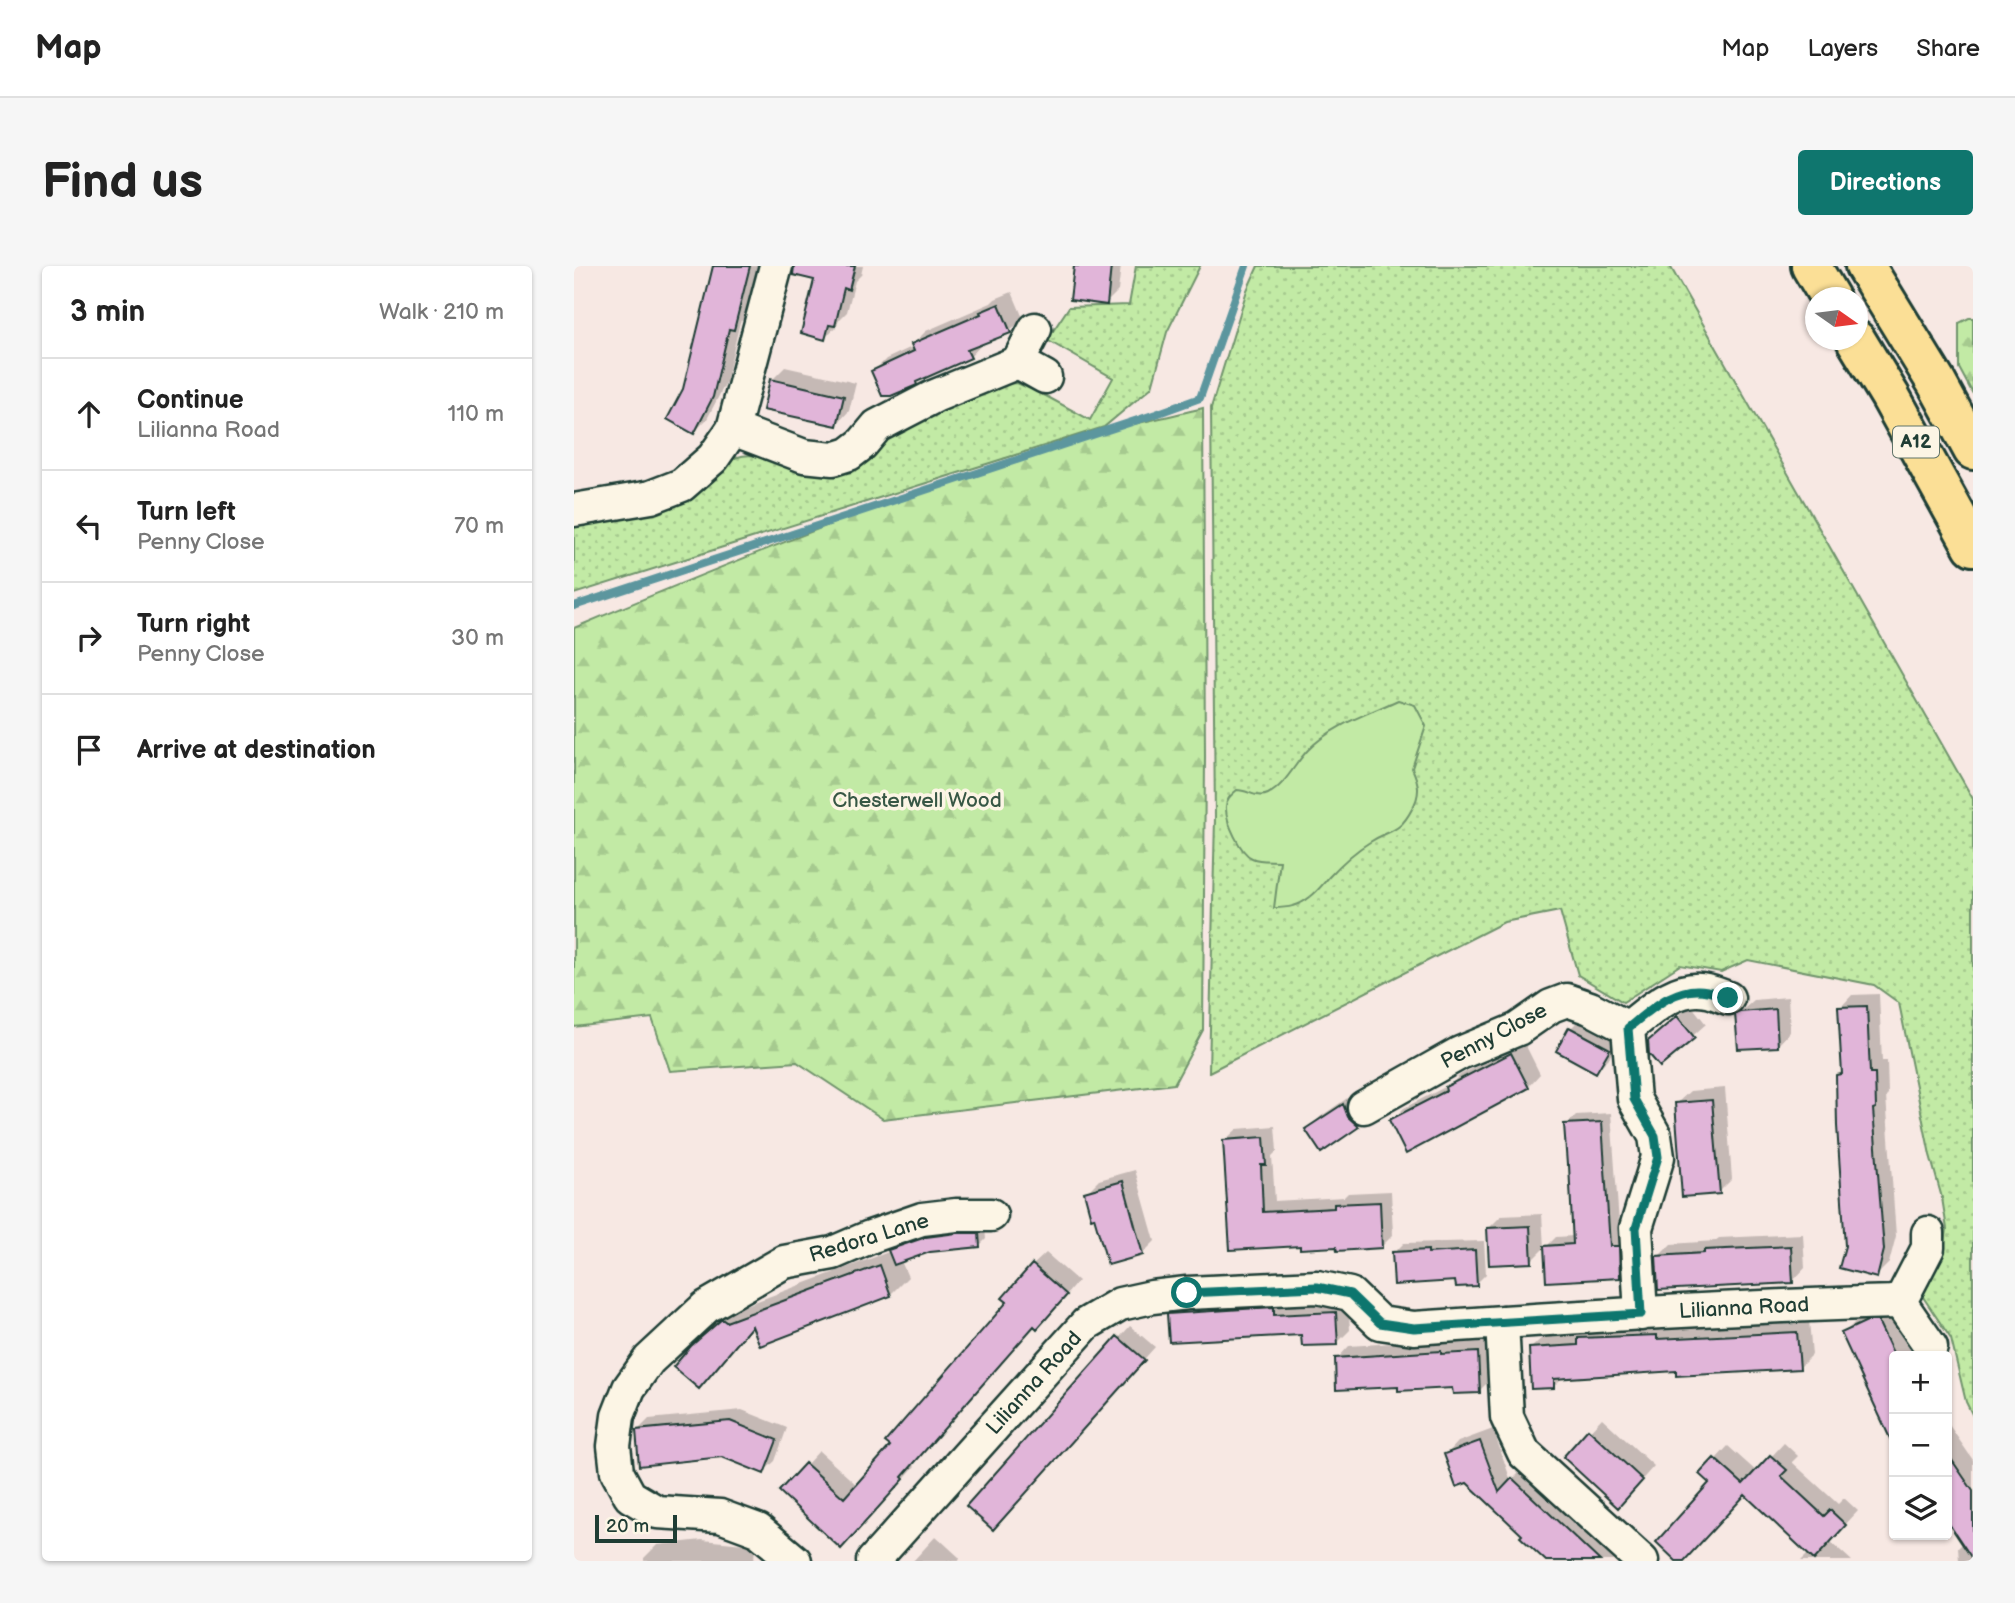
<!DOCTYPE html>
<meta charset="utf-8">
<style>
body{margin:0;font-family:"Balsamiq Sans",sans-serif;background:#f6f6f6;color:#222}
.controls{position:absolute;right:21px;bottom:21px;display:grid;overflow:hidden;border-radius:7px;box-shadow:0 2px 5px #0004}
.controls button{width:63px;height:63px;display:grid;place-items:center;padding:0;border:0;border-bottom:2px solid #e0e0e0;background:#fff;color:#222;font:35px sans-serif}
.compass{position:absolute;left:1231px;top:21px;width:63px;height:63px;border-radius:50%;background:#fff;box-shadow:0 2px 5px #0004;rotate:104deg}
.scale{position:absolute;left:21px;bottom:18px;width:82px;box-sizing:border-box;padding-left:7px;border:4px solid #1f3d34;border-top:0;font-size:19px;line-height:24px;white-space:nowrap;color:#1f3d34;-webkit-text-stroke:5px #fcf5e5;paint-order:stroke}
.stop{position:absolute;width:21px;height:21px;margin:-16px;border:5px solid #0f766e;border-radius:50%;background:#fff}
.stop.end{background:#0f766e;border-color:#fff;box-shadow:0 2px 7px #0008}
.list{margin:0;padding:0;list-style:none}
h2{display:flex;justify-content:space-between;align-items:center;height:91px;margin:0;padding:0 28px;font-size:30px}
h2 small{font-size:23px;font-weight:400;color:#767676}
.list li{display:grid;grid-template-columns:46px 1fr auto;gap:21px;align-items:center;box-sizing:border-box;height:112px;padding:0 28px;border-top:2px solid #e0e0e0}
.list b{display:block;font-size:26px;white-space:nowrap}
.list p{margin:0;font-size:23px;white-space:nowrap;color:#767676}
.list em{font-size:23px;font-style:normal;color:#767676}
.icon{flex:none;width:38px;height:38px;fill:none;stroke:currentColor;stroke-width:2;stroke-linecap:round;stroke-linejoin:round}
.map{position:relative;flex:none;width:1399px;height:1295px;overflow:hidden;border-radius:7px}
header{display:flex;align-items:center;gap:42px;box-sizing:border-box;height:98px;padding:0 35px;background:#fff;border-bottom:2px solid #e0e0e0}
header strong{font-size:33px}
nav{display:flex;gap:38px;margin-inline-start:auto;font-size:24px}
.intro{display:flex;align-items:center;justify-content:space-between;box-sizing:border-box;height:168px;padding:0 42px}
h1{margin:0;font-size:49px}
.button{padding:18px 32px;border-radius:7px;background:#0f766e;color:#fff;font-size:24px;font-weight:700}
main{display:flex;gap:42px;padding:0 42px}
aside{flex:1;background:#fff;border-radius:7px;box-shadow:0 2px 5px #0004}
.map>svg:first-child{display:block}
.grass{fill:url(#grass-dots);stroke:#70946c;stroke-width:2}
.forest{fill:url(#forest-firs);stroke:#70946c;stroke-width:2}
.park{fill:#c2eaa5;stroke:#70946c;stroke-width:2}
.shadow{fill:#0003}
.lines{fill:none;stroke-linecap:round;stroke-linejoin:round}
.stream{stroke:#5c969e;stroke-width:8}
.building{fill:#e1b5d9;stroke:#1f3d34;stroke-width:2}
.street-casing{stroke:#1f3d34;stroke-width:37}
.highway-casing{stroke:#1f3d34;stroke-width:44}
.street{stroke:#fcf5e5;stroke-width:32}
.highway{stroke:#fbdf96;stroke-width:38}
.route{stroke:#0f766e;stroke-width:9}
.labels{text-anchor:middle;dominant-baseline:central;stroke-width:7;stroke-linejoin:round;paint-order:stroke}
.shield{fill:#fcf5e5;stroke:#617469;stroke-width:2}
.shield-label{font-size:19px;font-weight:bold;fill:#1f3d34}
.park-label{font-size:21px;fill:#375745;stroke:#fcf5e5}
.street-label{font-size:21px;fill:#1f3d34;stroke:#fcf5e5}
</style>
<header>
<strong>Map</strong>
<nav><a>Map</a><a>Layers</a><a>Share</a></nav>
</header>
<div class="intro"><h1>Find us</h1><a class="button">Directions</a></div>
<main>
<aside>
<h2>3 min<small>Walk · 210 m</small></h2>
<ul class="list">
<li><svg class="icon" aria-label="ahead" viewBox="0 0 24 24"><path d="M12 20V5M6 11l6-6 6 6"/></svg><div><b>Continue</b><p>Lilianna Road</p></div><em>110 m</em></li>
<li><svg class="icon" aria-label="left" viewBox="0 0 24 24"><path d="M17 20v-9H6M10 6l-5 5 5 5"/></svg><div><b>Turn left</b><p>Penny Close</p></div><em>70 m</em></li>
<li><svg class="icon" aria-label="right" viewBox="0 0 24 24"><path d="M7 20v-9h11M14 6l5 5-5 5"/></svg><div><b>Turn right</b><p>Penny Close</p></div><em>30 m</em></li>
<li><svg class="icon" aria-label="arrive" viewBox="0 0 24 24"><path d="M6 21V4h12l-3 4 3 4H6"/></svg><div><b>Arrive at destination</b></div></li>
</ul>
</aside>
<div class="map">
<svg width="1399" height="1295" viewBox="0 0 1399 1295">
<defs>
<pattern id="grass-dots" width="8" height="8" patternUnits="userSpaceOnUse" patternTransform="scale(1.75)"><rect width="8" height="8" fill="#c2eaa5"/><path d="M2 2h.1M6 6h.1" fill="none" stroke="#a6ca8f" stroke-width="1.8" stroke-linecap="round"/></pattern>
<pattern id="forest-firs" width="22" height="20" patternUnits="userSpaceOnUse" patternTransform="scale(1.75)"><rect width="22" height="20" fill="#c2eaa5"/><path d="M5 1l3.5 6h-7zM16 11l3.5 6h-7z" fill="#a6ca8f"/></pattern>
</defs>
<rect width="100%" height="100%" fill="#f7e8e3"/>
<filter id="ink" filterUnits="userSpaceOnUse"><feTurbulence type="fractalNoise" baseFrequency=".0143" numOctaves="2"/><feDisplacementMap in="SourceGraphic" scale="14" xChannelSelector="R" yChannelSelector="G"/><feConvolveMatrix kernelMatrix="1 2 1 2 8 2 1 2 1" color-interpolation-filters="sRGB"/></filter>
<g filter="url(#ink)">
<!-- grass -->
<path class="grass" d="M 562,0 L 626,0 L 593,66 L 578,121 L 530,161 L 0,328 L 0,258 L 152,197 C 184,173 219,213 254,208 C 265,206 299,177 313,170 C 350,150 392,135 431,118 L 443,117 L 472,130 L 516,154 L 539,112 L 473,74 L 495,41 L 555,39 Z
M 684,0 L 1096,0 L 1399,533 L 1399,1150 L 1392,1136 L 1377,1073 L 1347,1028 L 1370,984 L 1373,963 L 1368,932 L 1356,889 L 1325,737 L 1300,719 L 1174,694 L 1147,706 L 1106,699 L 1049,736 L 1004,709 L 986,645 L 930,656 L 635,806 L 641,552 L 637,142 L 673,24 Z"/>
<!-- forest -->
<path class="forest" d="M 1395,52 L 1399,52 L 1399,128 L 1385,102 L 1385,57 Z
M 629,142 L 631,490 L 629,764 L 600,818 L 309,853 L 223,796 L 96,805 L 78,752 L 0,761 L 0,362 C 171,290 343,221 521,168 C 556,158 593,151 629,142 Z"/>
<!-- park -->
<path class="park" d="M 824,434 L 841,439 L 852,460 L 838,502 C 845,517 847,528 838,543 C 825,568 816,563 796,576 C 781,585 767,598 755,611 C 749,618 743,626 736,631 C 725,640 714,642 700,642 L 706,595 C 696,594 687,596 678,592 C 666,587 652,555 652,543 C 651,534 657,529 663,524 C 674,524 683,533 694,528 C 711,520 721,497 734,484 C 758,459 794,448 824,434 Z"/>
<!-- shadow -->
<path class="shadow" d="M 141,0 L 185,0 L 172,50 L 166,56 L 152,116 L 133,153 L 120,166 L 110,123 Z
M 245,0 L 289,0 L 287,9 L 281,15 L 273,46 L 265,54 L 263,59 L 251,72 Z
M 502,0 L 547,0 L 544,25 L 532,37 Z
M 438,26 L 449,52 L 436,65 L 408,78 L 396,91 L 347,112 L 342,117 L 299,106 L 312,93 L 340,80 L 339,78 L 352,65 L 417,37 L 421,33 Z
M 211,101 L 282,117 L 275,145 L 263,158 L 198,114 Z
M 1305,728 L 1308,795 L 1313,795 L 1314,828 L 1312,830 L 1322,970 L 1315,997 L 1302,1010 L 1272,981 L 1264,809 L 1269,804 L 1266,742 L 1278,729 Z
M 1214,731 L 1216,766 L 1204,779 L 1163,749 L 1180,734 Z
M 1117,739 L 1132,758 L 1086,799 L 1075,775 Z
M 1010,749 L 1047,769 L 1035,792 L 1022,805 L 984,785 L 997,762 Z
M 950,776 L 966,808 L 954,821 L 817,855 L 830,842 L 877,818 L 886,809 Z
M 1151,822 L 1158,913 L 1145,926 L 1103,837 L 1116,825 Z
M 782,826 L 787,838 L 796,847 L 784,860 L 733,864 L 746,851 Z
M 1037,847 L 1046,971 L 1054,971 L 1056,1000 L 1046,1010 L 972,981 L 982,971 L 1000,970 L 992,859 L 1002,849 Z
M 701,860 L 703,885 L 698,890 L 701,935 L 770,931 L 774,927 L 817,925 L 819,969 L 807,981 L 728,979 L 657,983 L 651,874 L 663,863 Z
M 561,904 L 581,975 L 568,988 L 522,949 L 512,927 L 525,914 Z
M 968,948 L 970,982 L 957,995 L 914,963 L 927,950 Z
M 411,962 L 412,973 L 406,979 L 355,984 L 327,995 L 334,1011 L 316,1029 L 180,1059 L 142,1103 L 136,1063 L 166,1037 L 170,1040 L 317,985 L 322,979 L 360,966 Z
M 1229,968 L 1231,1002 L 1219,1015 L 1084,991 L 1097,978 L 1141,975 L 1145,972 Z
M 910,975 L 912,1008 L 902,1018 L 883,1013 L 820,987 L 830,977 Z
M 472,987 L 504,1015 L 476,1048 L 461,1058 L 339,1198 L 341,1200 L 280,1268 L 208,1225 L 245,1185 L 284,1220 L 435,1036 L 459,999 Z
M 774,1034 L 776,1064 L 763,1077 L 729,1067 L 595,1048 L 608,1036 Z
M 1307,1043 L 1317,1043 L 1339,1090 L 1320,1090 L 1320,1174 L 1269,1068 L 1282,1055 Z
M 1235,1054 L 1238,1089 L 1225,1102 L 1103,1104 L 990,1110 L 979,1121 L 957,1082 L 970,1070 L 1011,1067 L 1018,1060 Z
M 556,1060 L 581,1081 L 430,1250 L 394,1240 Z
M 879,1073 L 880,1076 L 916,1074 L 918,1112 L 905,1125 L 880,1120 L 825,1119 L 763,1093 L 775,1080 Z
M 168,1144 L 213,1162 L 201,1195 L 189,1206 L 148,1189 L 63,1165 L 75,1153 Z
M 1028,1152 L 1080,1200 L 1056,1227 L 991,1191 Z
M 1373,1156 L 1399,1194 L 1399,1250 L 1380,1262 L 1373,1252 Z
M 919,1163 L 937,1215 L 952,1200 L 1052,1295 L 974,1295 L 872,1189 L 884,1176 Z
M 1210,1177 L 1224,1190 L 1218,1196 L 1264,1238 L 1270,1232 L 1284,1245 L 1256,1275 L 1278,1295 L 1227,1295 L 1235,1287 L 1171,1227 L 1108,1295 L 1105,1295 L 1138,1217 L 1128,1208 L 1154,1180 L 1183,1206 Z
M 1397,1269 L 1399,1269 L 1399,1295 L 1385,1295 L 1384,1282 Z
M 362,1270 L 386,1292 L 385,1295 L 339,1295 Z
M 128,1274 L 181,1279 L 180,1295 L 70,1295 L 70,1292 L 83,1279 Z"/>
<g class="lines">
<!-- stream -->
<path class="stream" d="M 0,340 L 582,148 L 626,132 L 672,0"/>
</g>
<!-- building -->
<path class="building" d="M 139,0 L 176,0 L 160,64 L 155,63 L 139,131 L 120,168 L 93,153 L 109,123 Z
M 220,0 L 281,0 L 275,24 L 270,22 L 261,60 L 255,59 L 251,74 L 227,67 L 240,14 L 219,9 Z
M 500,0 L 537,0 L 533,39 L 496,34 Z
M 425,38 L 437,67 L 393,84 L 397,92 L 342,116 L 343,119 L 317,130 L 308,130 L 297,105 L 340,85 L 337,78 L 407,48 L 406,46 Z
M 196,113 L 270,130 L 263,160 L 189,144 Z
M 1293,740 L 1296,807 L 1301,807 L 1302,842 L 1299,843 L 1310,984 L 1303,1012 L 1265,1002 L 1271,980 L 1263,860 L 1262,809 L 1268,808 L 1264,741 Z
M 1202,743 L 1204,781 L 1164,783 L 1161,748 L 1166,746 Z
M 1103,750 L 1121,772 L 1086,801 L 1075,788 L 1074,775 Z
M 995,761 L 1036,783 L 1022,807 L 982,785 Z
M 937,787 L 955,822 L 832,888 L 815,854 L 872,825 L 871,821 Z
M 1138,834 L 1146,928 L 1108,931 L 1101,837 Z
M 769,838 L 774,851 L 785,861 L 747,887 L 731,863 Z
M 1028,856 L 1036,980 L 1045,980 L 1046,1012 L 972,1016 L 970,980 L 999,978 L 995,899 L 993,899 L 990,858 Z
M 690,871 L 692,899 L 687,899 L 689,946 L 760,942 L 760,938 L 806,936 L 808,982 L 763,985 L 762,981 L 726,983 L 726,980 L 656,984 L 649,874 Z
M 549,915 L 569,989 L 534,999 L 520,951 L 517,952 L 510,926 Z
M 956,960 L 958,997 L 915,999 L 913,962 Z
M 383,967 L 405,967 L 406,981 L 356,986 L 320,999 L 314,984 L 352,971 Z
M 1217,980 L 1219,1017 L 1084,1024 L 1082,990 L 1130,987 L 1130,984 Z
M 854,984 L 854,987 L 901,984 L 903,1020 L 882,1021 L 881,1015 L 820,1019 L 818,986 Z
M 458,998 L 493,1029 L 463,1063 L 460,1060 L 409,1118 L 328,1211 L 330,1213 L 267,1283 L 205,1225 L 231,1197 L 270,1232 L 316,1180 L 311,1176 L 433,1036 L 428,1032 Z
M 306,999 L 317,1030 L 186,1080 L 178,1060 L 125,1123 L 99,1101 L 117,1080 L 148,1053 L 152,1056 Z
M 700,1041 L 700,1049 L 762,1046 L 764,1079 L 728,1080 L 727,1069 L 595,1076 L 593,1048 Z
M 1293,1055 L 1304,1055 L 1320,1089 L 1320,1181 L 1267,1067 Z
M 1223,1066 L 1226,1103 L 1102,1110 L 1102,1105 L 980,1113 L 980,1122 L 957,1123 L 955,1082 L 1004,1079 L 1004,1072 L 1083,1069 L 1083,1073 Z
M 543,1070 L 571,1094 L 419,1264 L 392,1240 Z
M 867,1085 L 867,1088 L 904,1086 L 906,1127 L 879,1128 L 878,1122 L 824,1125 L 824,1121 L 762,1124 L 761,1092 Z
M 156,1155 L 203,1174 L 190,1208 L 148,1191 L 65,1200 L 62,1164 Z
M 1014,1163 L 1069,1214 L 1044,1242 L 989,1191 Z
M 906,1175 L 925,1226 L 938,1212 L 1026,1295 L 972,1295 L 946,1271 L 948,1269 L 893,1217 L 882,1221 L 870,1188 Z
M 1373,1187 L 1399,1225 L 1399,1294 L 1373,1255 Z
M 1196,1189 L 1213,1204 L 1207,1210 L 1250,1250 L 1256,1244 L 1272,1259 L 1240,1294 L 1171,1229 L 1110,1295 L 1102,1295 L 1082,1276 L 1135,1217 L 1125,1208 L 1140,1192 L 1169,1218 Z"/>
<g class="lines">
<!-- street casing -->
<g class="street-casing">
<path id="street" d="M 444,96 L 471,111
M 159,163 L 230,190 L 259,193 L 275,188 L 288,178 L 303,160 L 361,130 L 444,96 L 461,63
M 0,244 L 77,231 L 108,219 L 139,192 L 159,163 L 202,0
M 1054,762 L 1060,833 L 1081,870 L 1084,891 L 1062,962 L 1067,1048
M 790,841 L 886,787 L 944,763 L 977,740 L 993,734 L 1016,742 L 1054,762 C 1075,745 1103,718 1133,725 C 1140,726 1147,730 1154,732
M 1326,1036 L 1354,982 L 1354,967
M 1326,1036 L 1357,1081
M 928,1056 L 933,1151 L 950,1187 L 1068,1295
M 221,1295 L 184,1264 L 146,1250 L 83,1246 L 56,1230 L 43,1206 L 40,1180 L 44,1150 L 55,1122 L 75,1094 L 132,1041 L 210,996 L 259,987 L 296,971 L 348,953 L 382,949 L 417,949
M 299,1295 L 512,1058 L 546,1038 L 578,1031 L 613,1027 L 743,1021 L 776,1028 L 806,1057 L 840,1062 C 1002,1051 1164,1040 1326,1036"/>
</g>
<!-- highway casing -->
<g class="highway-casing">
<path id="highway" d="M 1237,0 L 1256,32
M 1291,0 L 1362,116 L 1399,184
M 1282,74 L 1316,130 L 1399,280"/>
</g>
<!-- street -->
<use href="#street" class="street"/>
<!-- highway -->
<use href="#highway" class="highway"/>
</g>
</g>
<g class="lines" filter="url(#ink)">
<!-- route -->
<path class="route" d="M 613,1027 L 743,1021 L 776,1028 L 806,1057 L 840,1062 L 1067,1048 L 1062,962 L 1084,891 L 1081,870 L 1060,833 L 1054,762 C 1075,745 1103,718 1133,725 C 1140,726 1147,730 1154,732"/>
</g>
<g class="labels">
<!-- shield labels -->
<rect class="shield" x="1319" y="160.5" width="46" height="31" rx="5"/>
<g class="shield-label">
<text x="1342" y="176">A12</text>
</g>
<!-- park labels -->
<g class="park-label">
<text x="343" y="534">Chesterwell Wood</text>
</g>
<!-- street labels -->
<g class="street-label">
<text transform="translate(920 770) rotate(-28)">Penny Close</text>
<text transform="translate(295 972) rotate(-17)">Redora Lane</text>
<text transform="translate(1170 1042) rotate(-3)">Lilianna Road</text>
<text transform="translate(460 1117) rotate(-48)">Lilianna Road</text>
</g>
</g>
</svg>
<div class="controls">
<button>+</button>
<button>−</button>
<button><svg class="icon" aria-label="layers" viewBox="0 0 24 24"><path d="M12 4l9 5-9 5-9-5zM3 14l9 5 9-5"/></svg></button>
</div>
<svg class="compass" viewBox="-18 -18 36 36"><path d="M0-13l5 13h-10z" fill="#e53935"/><path d="M0 13l5-13h-10z" fill="#767676"/></svg>
<div class="scale">20 m</div>
<div class="stop" style="left:613px;top:1027px"></div>
<div class="stop end" style="left:1154px;top:732px"></div>
</div>
</main>
